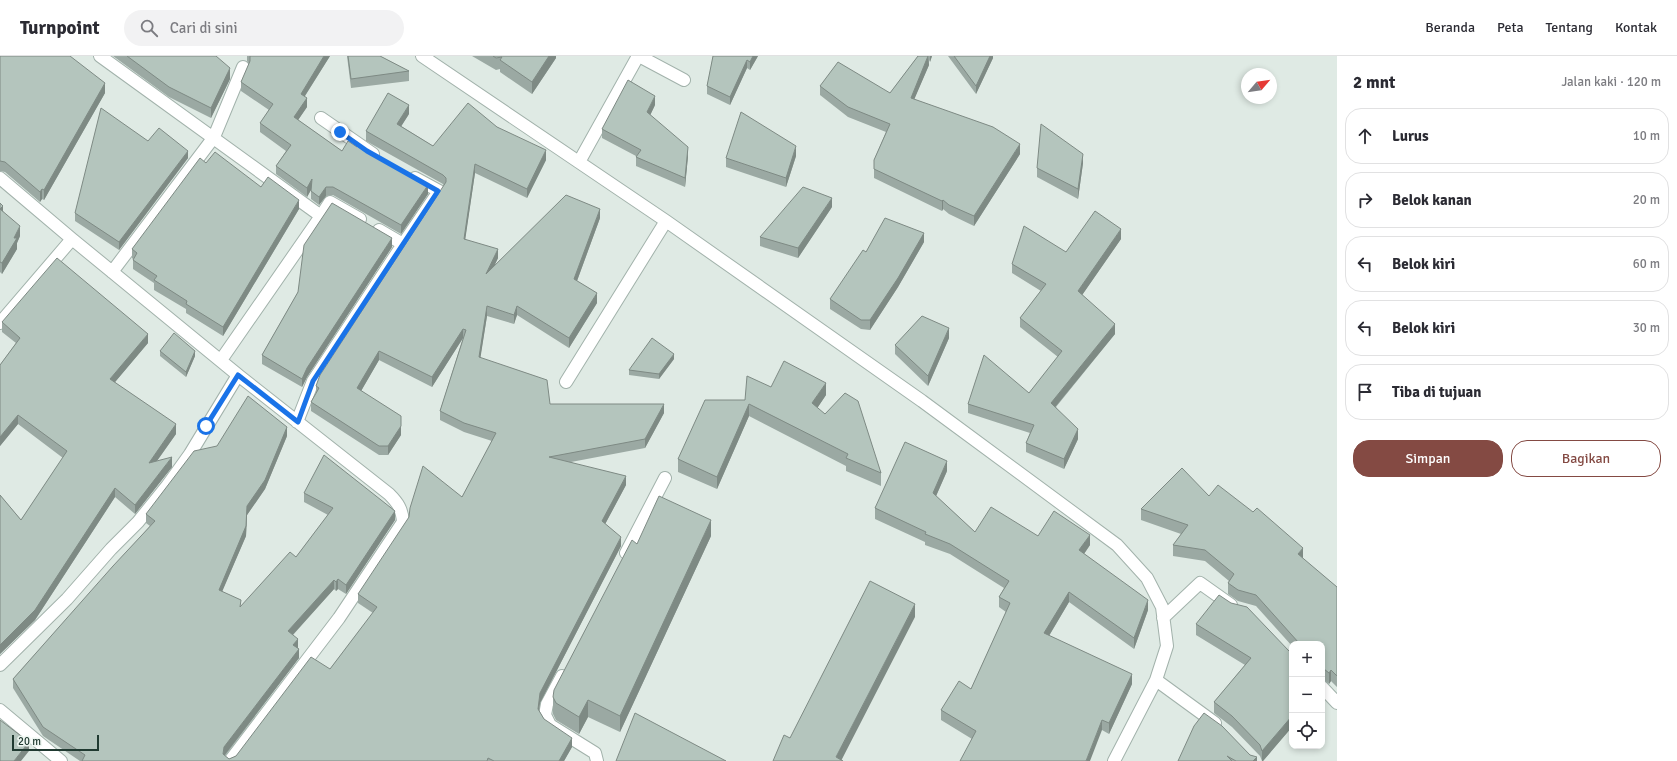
<!DOCTYPE html>
<html lang="id">
<meta charset="utf-8">
<style>
body{margin:0;font-family:Signika,sans-serif;background:#f2f2f3;color:#2b2b33}
.controls{position:absolute;right:12px;bottom:12px;display:grid;overflow:hidden;border-radius:8px;box-shadow:0 2px 6px #0003}
.controls button{width:36px;height:36px;display:grid;place-items:center;padding:0;border:0;border-bottom:1px solid #e1e1e2;background:#fff;color:#2b2b33;font:20px sans-serif}
.compass{position:absolute;left:1241px;top:12px;width:36px;height:36px;border-radius:50%;background:#fff;box-shadow:0 2px 6px #0003;rotate:61deg}
.scale{position:absolute;left:12px;bottom:10px;width:87px;box-sizing:border-box;padding-left:4px;border:2px solid #203a31;border-top:0;font-size:11px;line-height:14px;white-space:nowrap;color:#203a31;-webkit-text-stroke:3px #eff7f2;paint-order:stroke}
.stop{position:absolute;width:12px;height:12px;margin:-9px;border:3px solid #1a73e8;border-radius:50%;background:#fff}
.stop.end{background:#1a73e8;border-color:#fff;box-shadow:0 1px 4px #0008}
.list{margin:0;padding:0;list-style:none}
h2{display:flex;justify-content:space-between;align-items:center;height:52px;margin:0;padding:0 16px;font-size:17px}
h2 small{font-size:13px;font-weight:400;color:#7c7c81}
.list li{display:grid;grid-template-columns:26px 1fr auto;gap:12px;align-items:center;box-sizing:border-box;height:56px;margin:0 8px 8px;padding:0 8px;border:1px solid #e1e1e2;border-radius:16px}
.list b{display:block;font-size:15px;white-space:nowrap}
.list em{font-size:13px;font-style:normal;color:#7c7c81}
.actions{display:flex;gap:8px;padding:12px 16px}
.actions a{flex:1;padding:9px 0;border:1px solid #844a43;border-radius:16px;text-align:center;font-size:14px;color:#844a43}
.actions .main{background:#844a43;color:#fff}
.icon{flex:none;width:22px;height:22px;fill:none;stroke:currentColor;stroke-width:2;stroke-linecap:round;stroke-linejoin:round}
.map{position:relative;flex:none;width:1337px;height:705px;overflow:hidden}
header{display:flex;align-items:center;gap:24px;box-sizing:border-box;height:56px;padding:0 20px;background:#fff;border-bottom:1px solid #e1e1e2}
header strong{font-size:19px}
nav{display:flex;gap:22px;margin-inline-start:auto;font-size:14px}
.search{width:280px;height:36px;background:#f2f2f3;display:flex;align-items:center;gap:10px;box-sizing:border-box;padding:0 14px;border-radius:22px;color:#7c7c81;font-size:15px}
main{display:flex}
aside{flex:1;background:#fff}
.map>svg:first-child{display:block}
.lines{fill:none;stroke-linecap:round;stroke-linejoin:round}
.minor-casing{stroke:#a2b2ab;stroke-width:14}
.minor{stroke:#fff;stroke-width:12}
.wall{fill:#9ba9a3}
.shaded-wall{fill:#7e8a84}
.building{fill:#b4c5bd;stroke:#7e8a84}
.route{stroke:#1a73e8;stroke-width:5}
</style>
<header>
<strong>Turnpoint</strong>
<div class="search"><svg class="icon" aria-label="search" viewBox="0 0 24 24"><circle cx="10" cy="10" r="6"/><path d="M15 15l6 6"/></svg>Cari di sini</div>
<nav><a>Beranda</a><a>Peta</a><a>Tentang</a><a>Kontak</a></nav>
</header>
<main>
<div class="map">
<svg width="1337" height="705" viewBox="0 0 1337 705">
<rect width="100%" height="100%" fill="#dfeae4"/>
<g class="lines">
<!-- minor casing -->
<g class="minor-casing">
<path id="minor" d="M 100,0 L 321,160 L 221,304
M 422,0 L 666,165 L 922,345 L 1117,489 L 1147,522 L 1162,551 L 1167,590 L 1156,624 L 1114,705
M 639,0 L 684,24
M 321,62 L 373,98
M 579,106 L 638,0
M 0,122 L 72,183 L 238,319 L 190,398 L 167,430 L 138,466 L 111,493 L 67,543 L 0,609
M 321,160 L 330,146 L 360,163
M 403,188 L 439,135 L 415,122
M 112,216 L 214,81 L 243,11
M 0,267 L 72,183
M 566,326 L 666,165
M 297,366 L 313,325 L 403,188 L 379,174
M 626,497 L 665,422
M 1163,562 L 1200,527 L 1231,549
M 562,620 L 547,648 L 545,659 L 550,669 L 595,697 L 597,705
M 1156,624 L 1215,667
M 1322,631 L 1337,647
M 0,654 L 61,705
M 230,705 L 339,562 L 403,466 C 402,453 398,447 389,438 L 238,319"/>
</g>
<!-- minor -->
<use href="#minor" class="minor"/>
</g>
<!-- wall -->
<path class="wall" d="M 0,0 L 105,37 L 44,144 L 42,143 L 40,146 L 5,116 L 0,115 Z
M 113,0 L 216,0 L 230,23 L 211,62 L 169,41 Z
M 247,0 L 330,0 L 305,40 L 307,51 L 298,64 L 342,95 L 428,138 L 401,178 L 333,139 L 326,140 L 319,149 L 311,143 L 311,134 L 307,141 L 276,118 L 276,110 L 286,95 L 260,76 L 260,67 L 269,54 L 241,35 L 241,26 L 249,8 L 247,5 Z
M 347,0 L 380,0 L 409,15 L 409,25 L 351,32 Z
M 472,0 L 556,0 L 556,2 L 532,38 L 500,16 L 500,13 L 496,14 Z
M 713,0 L 758,0 L 750,14 L 747,12 L 730,49 L 707,38 L 707,30 Z
M 918,0 L 932,0 L 930,6 L 929,4 L 929,9 L 914,43 L 1020,98 L 974,170 L 949,158 L 943,153 L 942,155 L 874,122 L 874,104 L 886,76 L 848,61 L 820,39 L 820,30 L 890,37 Z
M 948,0 L 993,0 L 993,2 L 976,38 Z
M 655,49 L 650,59 L 688,100 L 685,131 L 636,110 L 636,100 L 602,82 L 602,73 Z
M 409,58 L 401,70 L 433,90 L 497,71 L 546,104 L 527,142 L 475,117 L 465,183 L 498,202 L 494,210 L 600,162 L 577,225 L 597,247 L 569,292 L 517,259 L 514,268 L 487,260 L 480,302 L 550,348 L 664,357 L 645,392 L 571,406 L 626,429 L 605,468 L 621,490 L 540,647 L 539,654 L 544,663 L 572,691 L 564,705 L 80,705 L 43,680 L 13,632 L 13,623 L 150,470 L 146,467 L 146,458 L 287,380 L 265,433 L 247,459 L 246,480 L 222,535 L 241,551 L 296,501 L 328,459 L 304,446 L 304,437 L 395,464 L 346,538 L 338,533 L 336,535 L 334,533 L 293,579 L 298,592 L 299,602 L 225,700 L 229,703 L 236,700 L 330,613 L 373,557 L 358,547 L 358,538 L 462,441 L 492,385 L 464,376 L 440,364 L 440,355 L 463,282 L 432,331 L 379,304 L 361,335 L 401,379 L 388,399 L 379,399 L 311,355 L 311,346 L 316,338 L 316,330 L 444,130 L 443,128 L 366,85 L 366,75 Z
M 148,85 L 188,102 L 119,194 L 75,165 L 75,157 Z
M 796,100 L 786,131 L 726,111 L 726,102 Z
M 206,107 L 261,131 L 299,153 L 223,280 L 186,257 L 186,253 L 154,234 L 154,227 L 133,213 L 133,203 L 132,202 L 132,193 Z
M 1083,107 L 1078,143 L 1037,121 L 1037,112 Z
M 0,147 L 3,155 L 20,180 L 17,187 L 17,193 L 2,218 L 0,216 Z
M 832,151 L 798,202 L 760,190 L 760,181 Z
M 1121,183 L 1082,239 L 1115,278 L 1056,351 L 1078,383 L 1064,413 L 1026,396 L 1026,387 L 1030,377 L 968,357 L 968,348 L 1029,337 L 1058,301 L 1020,271 L 1020,262 L 1041,235 L 1012,217 L 1012,208 L 1066,196 Z
M 924,186 L 898,231 L 870,274 L 861,273 L 830,253 L 830,243 L 866,196 Z
M 392,191 L 307,321 L 302,331 L 262,308 L 262,299 L 298,236 Z
M 2,266 L 148,287 L 115,326 L 176,378 L 157,405 L 172,411 L 135,458 L 115,441 L 35,564 L 0,598 L 0,439 L 21,464 L 63,402 L 18,368 L 0,390 L 0,309 L 16,287 L 2,276 Z
M 949,282 L 928,330 L 895,298 L 895,289 Z
M 160,295 L 195,300 L 186,321 L 160,300 Z
M 674,303 L 659,323 L 629,319 L 629,314 Z
M 826,339 L 817,352 L 881,417 L 881,430 L 846,415 L 846,410 L 749,360 L 717,433 L 678,416 L 678,403 L 745,344 Z
M 947,415 L 936,440 L 975,476 L 1038,480 L 1090,489 L 1084,498 L 1148,554 L 1134,593 L 1069,546 L 1049,580 L 1132,628 L 1109,678 L 1102,674 L 972,683 L 941,664 L 941,654 L 971,633 L 1006,556 L 999,551 L 999,541 L 1004,532 L 950,498 L 925,489 L 925,486 L 875,463 L 875,452 Z
M 1209,440 L 1303,503 L 1337,531 L 1337,631 L 1331,625 L 1329,628 L 1324,624 L 1322,624 L 1322,588 L 1292,588 L 1292,590 L 1256,550 L 1238,545 L 1228,538 L 1228,527 L 1229,525 L 1205,505 L 1173,500 L 1173,489 L 1181,478 L 1141,464 L 1141,453 Z
M 711,480 L 620,676 L 588,661 L 579,678 L 556,664 L 553,658 L 553,641 L 637,488 Z
M 1196,568 L 1289,595 L 1292,595 L 1292,671 L 1263,705 L 1262,705 L 1260,700 L 1232,671 L 1214,657 L 1214,646 L 1245,609 L 1196,579 Z
M 1250,699 L 1257,705 L 1178,705 Z"/>
<!-- shaded-wall -->
<path class="shaded-wall" d="M 324,0 L 330,0 L 301,46 L 301,38 Z
M 549,0 L 556,0 L 556,2 L 532,38 L 532,26 Z
M 753,0 L 758,0 L 750,14 L 750,6 Z
M 928,0 L 929,9 L 911,51 L 911,42 Z
M 930,0 L 932,0 L 930,6 Z
M 990,0 L 993,0 L 993,2 L 976,38 L 976,30 Z
M 747,4 L 747,12 L 730,49 L 730,41 Z
M 230,12 L 230,23 L 211,62 L 211,52 Z
M 105,27 L 105,37 L 44,144 L 44,134 Z
M 655,40 L 655,49 L 647,66 L 647,56 Z
M 307,42 L 307,51 L 294,70 L 294,61 Z
M 409,49 L 409,58 L 397,77 L 397,68 Z
M 1020,88 L 1020,98 L 974,170 L 974,160 Z
M 796,90 L 796,100 L 786,131 L 786,122 Z
M 688,91 L 688,100 L 685,131 L 685,122 Z
M 546,94 L 546,104 L 527,142 L 527,133 Z
M 188,95 L 188,102 L 119,194 L 119,186 Z
M 1083,98 L 1083,107 L 1078,143 L 1078,133 Z
M 475,108 L 475,117 L 464,192 L 464,183 Z
M 312,123 L 312,132 L 307,141 L 307,132 Z
M 428,129 L 428,138 L 401,178 L 401,169 Z
M 326,131 L 326,140 L 319,149 L 319,141 Z
M 42,133 L 42,143 L 40,146 L 40,136 Z
M 832,142 L 832,151 L 798,202 L 798,192 Z
M 299,144 L 299,153 L 223,280 L 223,271 Z
M 943,144 L 943,153 L 942,155 L 942,145 Z
M 3,150 L 3,160 L 0,153 Z
M 600,153 L 600,162 L 574,233 L 574,223 Z
M 20,170 L 20,180 L 17,187 L 17,193 L 2,218 L 2,207 L 14,182 Z
M 1121,173 L 1121,183 L 1078,245 L 1078,235 Z
M 924,177 L 924,186 L 898,231 L 870,274 L 870,264 Z
M 392,182 L 392,191 L 307,321 L 302,331 L 302,323 L 307,312 Z
M 498,193 L 498,202 L 486,228 L 486,218 Z
M 597,237 L 597,247 L 569,292 L 569,282 Z
M 487,250 L 487,260 L 479,311 L 479,301 Z
M 517,250 L 517,259 L 514,268 L 514,259 Z
M 1115,268 L 1115,278 L 1051,356 L 1051,347 Z
M 949,272 L 949,282 L 928,330 L 928,320 Z
M 463,273 L 463,282 L 432,331 L 432,321 Z
M 148,278 L 148,287 L 110,332 L 110,323 Z
M 195,295 L 195,300 L 186,321 L 186,316 Z
M 379,295 L 379,304 L 357,342 L 357,332 Z
M 674,298 L 674,303 L 659,323 L 659,318 Z
M 826,327 L 826,339 L 812,360 L 812,347 Z
M 664,348 L 664,357 L 645,392 L 645,383 Z
M 749,348 L 749,360 L 717,433 L 717,421 Z
M 18,359 L 18,368 L 0,390 L 0,381 Z
M 176,368 L 176,378 L 149,416 L 149,407 Z
M 401,370 L 401,379 L 388,399 L 388,390 Z
M 287,371 L 287,380 L 265,433 L 247,459 L 246,480 L 219,543 L 219,534 L 247,450 Z
M 1078,373 L 1078,383 L 1064,413 L 1064,403 Z
M 172,401 L 172,411 L 135,458 L 135,449 Z
M 947,405 L 947,415 L 933,447 L 933,437 Z
M 626,420 L 626,429 L 602,474 L 602,465 Z
M 115,432 L 115,441 L 35,564 L 0,598 L 0,589 Z
M 395,455 L 395,464 L 346,538 L 346,529 Z
M 711,464 L 711,480 L 620,676 L 620,660 Z
M 1090,479 L 1090,489 L 1079,505 L 1079,494 Z
M 621,481 L 621,490 L 540,647 L 538,662 L 538,653 L 540,637 Z
M 1303,492 L 1303,503 L 1298,498 Z
M 338,523 L 338,533 L 336,535 L 336,526 Z
M 334,524 L 334,533 L 288,584 L 288,575 Z
M 1069,536 L 1069,546 L 1044,588 L 1044,577 Z
M 1148,544 L 1148,554 L 1134,593 L 1134,582 Z
M 915,548 L 915,561 L 841,705 L 836,701 Z
M 298,583 L 298,592 L 293,599 L 293,589 Z
M 299,593 L 299,602 L 224,700 L 223,698 L 224,691 Z
M 1322,613 L 1324,613 L 1324,624 L 1322,624 Z
M 1331,614 L 1331,625 L 1329,628 L 1329,617 Z
M 1132,618 L 1132,628 L 1109,678 L 1109,667 Z
M 588,644 L 588,661 L 579,678 L 579,661 Z
M 1292,660 L 1292,671 L 1263,705 L 1262,705 L 1262,695 Z
M 1102,664 L 1102,674 L 1090,705 L 1086,705 Z
M 572,682 L 572,691 L 564,705 L 559,705 Z
M 29,686 L 29,695 L 21,705 L 14,705 Z
M 1257,701 L 1257,705 L 1253,705 Z"/>
<!-- building -->
<path class="building" d="M 0,0 L 70,0 L 105,27 L 44,134 L 42,133 L 40,136 L 5,106 L 0,105 Z
M 127,0 L 216,0 L 230,12 L 211,52 L 169,31 Z
M 250,0 L 324,0 L 301,38 L 307,42 L 294,61 L 342,95 L 348,85 L 357,91 L 358,89 L 428,129 L 401,169 L 333,131 L 326,131 L 319,141 L 311,135 L 312,123 L 307,132 L 276,110 L 291,89 L 260,67 L 273,48 L 241,26 L 250,5 Z
M 348,0 L 380,0 L 409,15 L 351,23 Z
M 493,0 L 549,0 L 532,26 L 500,4 L 502,1 L 496,2 Z
M 713,0 L 753,0 L 750,6 L 747,4 L 730,41 L 707,30 Z
M 918,0 L 928,0 L 911,42 L 993,71 L 1020,88 L 974,160 L 949,149 L 943,144 L 942,145 L 874,113 L 874,104 L 890,68 L 848,51 L 820,30 L 838,6 L 890,37 Z
M 954,0 L 990,0 L 976,30 Z
M 628,24 L 655,40 L 647,56 L 688,91 L 685,122 L 636,101 L 641,94 L 602,73 Z
M 388,37 L 409,49 L 397,68 L 433,90 L 468,47 L 497,71 L 546,94 L 527,133 L 475,108 L 464,183 L 498,193 L 486,218 L 566,139 L 600,153 L 574,223 L 597,237 L 569,282 L 517,250 L 514,259 L 487,250 L 479,301 L 547,324 L 550,348 L 664,348 L 645,383 L 549,401 L 626,420 L 602,465 L 621,481 L 540,637 L 538,653 L 544,663 L 572,682 L 559,705 L 494,705 L 488,702 L 487,705 L 82,705 L 85,699 L 43,671 L 13,623 L 113,510 L 155,465 L 146,458 L 194,395 L 217,390 L 248,340 L 287,371 L 265,424 L 247,450 L 246,470 L 219,534 L 241,544 L 240,551 L 290,496 L 296,501 L 333,452 L 304,437 L 324,399 L 395,455 L 346,529 L 338,523 L 336,526 L 334,524 L 288,575 L 298,583 L 293,589 L 299,593 L 224,691 L 223,698 L 229,703 L 236,700 L 311,601 L 330,613 L 377,551 L 358,538 L 409,461 L 410,452 L 423,410 L 462,441 L 496,377 L 464,367 L 440,355 L 466,274 L 463,273 L 432,321 L 379,295 L 357,332 L 401,360 L 401,370 L 388,390 L 379,390 L 311,346 L 319,332 L 316,330 L 320,319 L 446,126 L 446,122 L 443,119 L 366,75 Z
M 101,52 L 148,85 L 159,72 L 188,95 L 119,186 L 75,157 Z
M 741,56 L 796,90 L 786,122 L 726,102 Z
M 1041,68 L 1083,98 L 1078,133 L 1037,112 Z
M 215,96 L 261,131 L 268,121 L 299,144 L 223,271 L 186,248 L 187,245 L 154,224 L 157,220 L 133,204 L 137,197 L 132,193 L 200,102 L 206,107 Z
M 803,131 L 832,142 L 798,192 L 760,181 Z
M 0,147 L 3,150 L 0,153 L 20,170 L 14,182 L 17,182 L 2,207 L 0,206 Z
M 332,147 L 392,182 L 307,312 L 302,323 L 262,299 L 298,236 L 304,189 Z
M 1095,155 L 1121,173 L 1078,235 L 1115,268 L 1051,347 L 1078,373 L 1064,403 L 1026,387 L 1034,369 L 968,348 L 984,299 L 1029,337 L 1062,295 L 1020,262 L 1046,228 L 1012,208 L 1024,170 L 1066,196 Z
M 885,162 L 924,177 L 898,222 L 870,264 L 861,264 L 830,243 L 863,194 L 866,196 Z
M 57,202 L 148,278 L 110,323 L 176,368 L 149,407 L 172,401 L 135,449 L 115,432 L 35,554 L 0,589 L 0,439 L 21,464 L 67,395 L 18,359 L 0,381 L 0,309 L 20,282 L 2,266 Z
M 922,260 L 949,272 L 928,320 L 895,289 Z
M 174,277 L 195,295 L 186,316 L 160,295 Z
M 652,282 L 674,298 L 659,318 L 629,314 Z
M 784,305 L 826,327 L 812,347 L 825,358 L 845,337 L 858,345 L 881,417 L 846,402 L 848,398 L 749,348 L 717,421 L 678,403 L 705,344 L 745,344 L 747,320 L 771,331 Z
M 905,386 L 947,405 L 933,437 L 975,476 L 991,451 L 1038,480 L 1054,455 L 1090,479 L 1079,494 L 1148,544 L 1134,582 L 1069,536 L 1044,577 L 1132,618 L 1109,667 L 1102,664 L 1086,705 L 960,705 L 976,675 L 941,654 L 959,625 L 971,633 L 1010,547 L 999,541 L 1009,525 L 950,488 L 925,478 L 926,476 L 875,452 Z
M 1182,412 L 1209,440 L 1218,429 L 1253,456 L 1257,452 L 1303,492 L 1298,498 L 1337,531 L 1337,620 L 1331,614 L 1329,617 L 1324,613 L 1322,613 L 1322,588 L 1299,588 L 1299,587 L 1256,539 L 1238,534 L 1228,527 L 1234,518 L 1205,494 L 1173,489 L 1188,469 L 1141,453 Z
M 659,440 L 711,464 L 620,660 L 588,644 L 579,661 L 556,647 L 553,641 L 554,634 L 632,484 L 637,488 Z
M 870,525 L 915,548 L 836,701 L 843,705 L 773,705 L 784,679 L 790,682 Z
M 1219,539 L 1231,547 L 1247,551 L 1289,595 L 1292,595 L 1292,660 L 1262,695 L 1260,689 L 1232,660 L 1214,646 L 1251,602 L 1196,568 Z
M 635,657 L 726,705 L 616,705 Z
M 1204,657 L 1222,670 L 1250,699 L 1257,701 L 1253,705 L 1236,705 L 1227,700 L 1232,705 L 1178,705 L 1194,670 Z
M 0,664 L 29,686 L 14,705 L 0,705 Z"/>
<g class="lines">
<!-- route -->
<path class="route" d="M 206,370 L 238,319 L 298,366 L 313,325 L 438,135 L 367,95 L 340,76"/>
</g>
</svg>
<div class="controls">
<button>+</button>
<button>−</button>
<button><svg class="icon" aria-label="locate" viewBox="0 0 24 24"><circle cx="12" cy="12" r="6"/><path d="M12 2v4M12 18v4M2 12h4M18 12h4"/></svg></button>
</div>
<svg class="compass" viewBox="-18 -18 36 36"><path d="M0-13l5 13h-10z" fill="#e53935"/><path d="M0 13l5-13h-10z" fill="#7c7c81"/></svg>
<div class="scale">20 m</div>
<div class="stop" style="left:206px;top:370px"></div>
<div class="stop end" style="left:340px;top:76px"></div>
</div>
<aside>
<h2>2 mnt<small>Jalan kaki · 120 m</small></h2>
<ul class="list">
<li><svg class="icon" aria-label="ahead" viewBox="0 0 24 24"><path d="M12 20V5M6 11l6-6 6 6"/></svg><div><b>Lurus</b></div><em>10 m</em></li>
<li><svg class="icon" aria-label="right" viewBox="0 0 24 24"><path d="M7 20v-9h11M14 6l5 5-5 5"/></svg><div><b>Belok kanan</b></div><em>20 m</em></li>
<li><svg class="icon" aria-label="left" viewBox="0 0 24 24"><path d="M17 20v-9H6M10 6l-5 5 5 5"/></svg><div><b>Belok kiri</b></div><em>60 m</em></li>
<li><svg class="icon" aria-label="left" viewBox="0 0 24 24"><path d="M17 20v-9H6M10 6l-5 5 5 5"/></svg><div><b>Belok kiri</b></div><em>30 m</em></li>
<li><svg class="icon" aria-label="arrive" viewBox="0 0 24 24"><path d="M6 21V4h12l-3 4 3 4H6"/></svg><div><b>Tiba di tujuan</b></div></li>
</ul>
<div class="actions"><a class="main">Simpan</a><a>Bagikan</a></div>
</aside>
</main>
